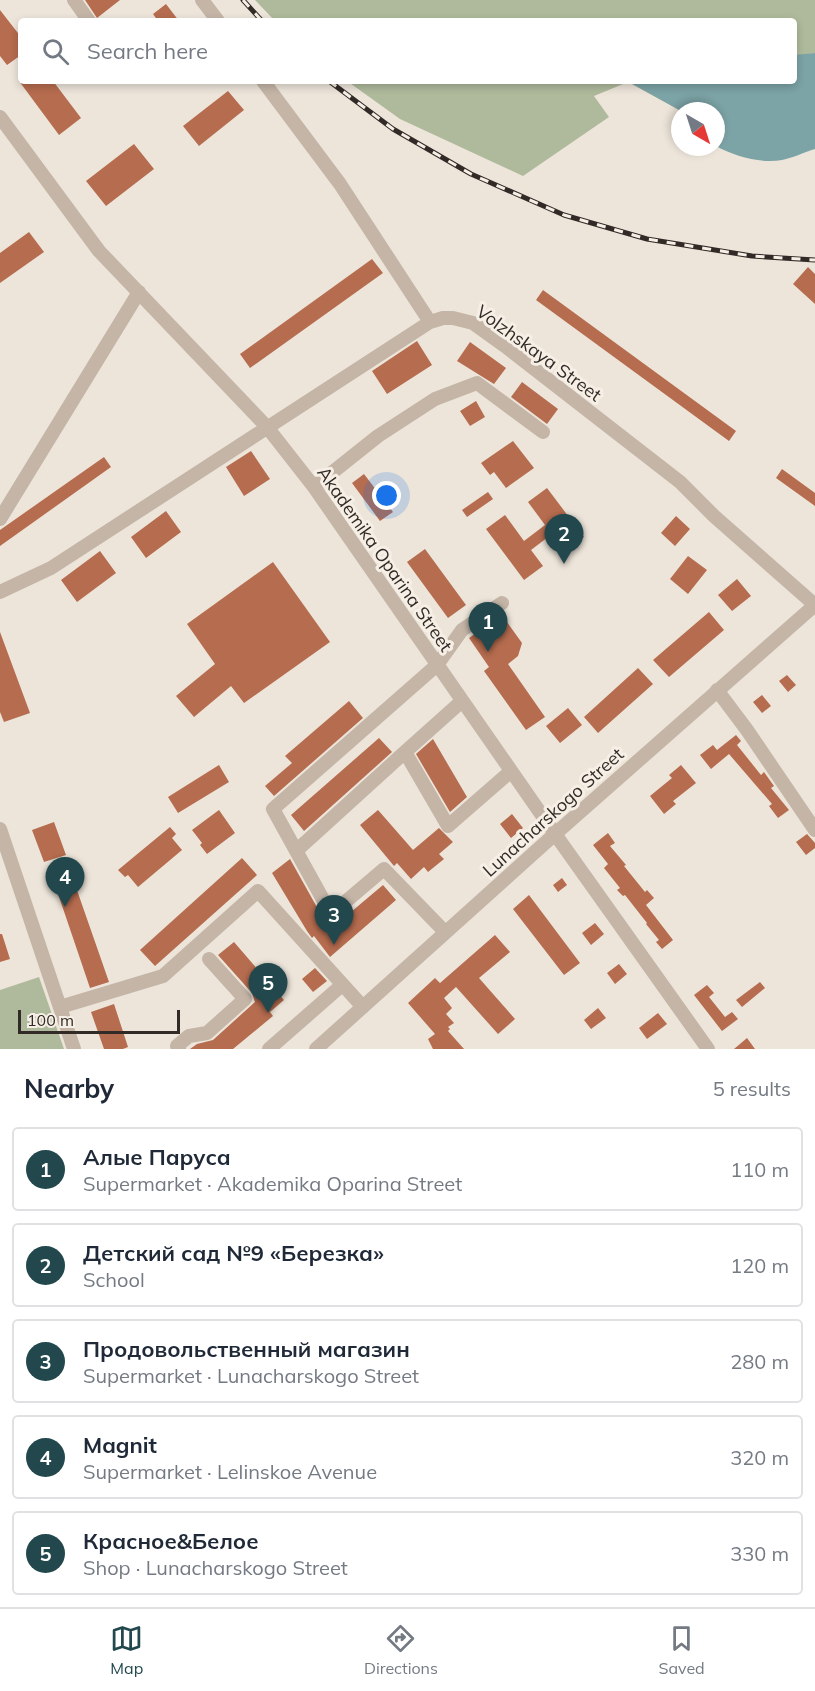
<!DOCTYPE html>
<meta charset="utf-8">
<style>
body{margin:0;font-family:Mulish,sans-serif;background:#f2f2f3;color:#1f2937}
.compass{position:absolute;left:671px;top:102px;width:54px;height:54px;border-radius:50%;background:#fff;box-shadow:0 3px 9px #0003;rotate:141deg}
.scale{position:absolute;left:18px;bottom:15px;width:162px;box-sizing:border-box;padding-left:6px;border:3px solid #312a27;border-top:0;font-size:16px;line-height:21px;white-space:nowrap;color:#312a27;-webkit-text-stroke:4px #f6efe5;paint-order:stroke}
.you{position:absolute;left:387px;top:496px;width:21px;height:21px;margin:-15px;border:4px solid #fff;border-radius:50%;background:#1a73e8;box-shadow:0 0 0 9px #1a73e833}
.badge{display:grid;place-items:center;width:39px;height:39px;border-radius:50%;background:#22484d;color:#fff;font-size:20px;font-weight:700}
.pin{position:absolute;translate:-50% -50px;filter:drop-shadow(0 2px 3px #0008)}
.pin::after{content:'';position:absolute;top:32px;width:21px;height:18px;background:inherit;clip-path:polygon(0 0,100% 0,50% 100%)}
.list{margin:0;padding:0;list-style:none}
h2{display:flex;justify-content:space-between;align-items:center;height:78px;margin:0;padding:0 24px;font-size:26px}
h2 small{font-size:20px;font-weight:400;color:#747a83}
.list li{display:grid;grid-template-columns:39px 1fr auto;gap:18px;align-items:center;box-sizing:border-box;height:84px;margin:0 12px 12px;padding:0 12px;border:2px solid #e0e1e3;border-radius:6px}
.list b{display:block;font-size:22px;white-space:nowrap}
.list p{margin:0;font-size:20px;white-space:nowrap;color:#747a83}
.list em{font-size:20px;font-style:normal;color:#747a83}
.icon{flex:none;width:33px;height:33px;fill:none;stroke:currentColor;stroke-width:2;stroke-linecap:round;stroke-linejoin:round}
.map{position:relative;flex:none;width:815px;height:1049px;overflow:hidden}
.search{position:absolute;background:#fff;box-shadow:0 3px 9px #0003;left:18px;right:18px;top:18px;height:66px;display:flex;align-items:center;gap:15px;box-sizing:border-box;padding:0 21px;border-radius:6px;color:#747a83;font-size:22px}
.sheet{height:558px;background:#fff}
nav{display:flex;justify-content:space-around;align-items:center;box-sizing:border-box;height:84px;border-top:2px solid #e0e1e3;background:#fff;font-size:16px;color:#747a83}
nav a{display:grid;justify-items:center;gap:3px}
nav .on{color:#22484d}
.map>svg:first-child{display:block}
.green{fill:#afba9c}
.water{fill:#7ca3a6}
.building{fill:#b66c4f}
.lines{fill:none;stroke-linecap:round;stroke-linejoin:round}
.minor{stroke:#c4b5a7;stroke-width:14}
.rail-casing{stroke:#312a27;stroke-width:5}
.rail{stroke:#f6efe5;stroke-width:3;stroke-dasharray:9;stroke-linecap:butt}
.labels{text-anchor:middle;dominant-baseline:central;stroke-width:6;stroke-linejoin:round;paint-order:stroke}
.street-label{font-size:18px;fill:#312a27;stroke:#f6efe5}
</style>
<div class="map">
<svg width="815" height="1049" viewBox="0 0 815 1049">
<rect width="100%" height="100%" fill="#ede5da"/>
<!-- green -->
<path class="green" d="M 255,0 L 815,0 L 815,53 L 794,56 L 794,21 L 275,21 Z
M 347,81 L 687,81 L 681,111 L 628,82 L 594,96 L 609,117 L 523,176 L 400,119 Z
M 39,977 L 64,1049 L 0,1049 L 0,990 Z"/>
<!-- water -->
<path class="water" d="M 815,53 L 815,149 C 804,152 793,158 782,160 C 761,164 734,156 716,146 L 716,111 L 681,111 L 627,81 L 794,81 L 794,55 Z"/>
<!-- building -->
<path class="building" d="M 85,0 L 120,0 L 97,18 Z
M 166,4 L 179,21 L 158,21 L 153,14 Z
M 0,10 L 21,37 L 21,55 L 7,65 L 0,56 Z
M 19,81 L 53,81 L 81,118 L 59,135 Z
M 228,91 L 244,110 L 199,146 L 183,126 Z
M 134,144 L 154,169 L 106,206 L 86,181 Z
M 29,232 L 44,252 L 0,283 L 0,253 Z
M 372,259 L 383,273 L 250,368 L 240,354 Z
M 808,267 L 815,274 L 815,304 L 793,284 Z
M 543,290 L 736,431 L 729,441 L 536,300 Z
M 417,341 L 432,365 L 387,394 L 372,371 Z
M 470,342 L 506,368 L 494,384 L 457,361 Z
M 522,382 L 558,409 L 547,424 L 511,397 Z
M 476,401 L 485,417 L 470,426 L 460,411 Z
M 513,441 L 534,468 L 506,488 L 494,472 L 490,475 L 481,463 Z
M 251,451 L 270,479 L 244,496 L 226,467 Z
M 104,457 L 111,467 L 0,546 L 0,530 Z
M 782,469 L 815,493 L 815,506 L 776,478 Z
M 364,474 L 393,512 L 380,521 L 352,483 Z
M 547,488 L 584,537 L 565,551 L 552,534 L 531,550 L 543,566 L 524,580 L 486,529 L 505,515 L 524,541 L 545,525 L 528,502 Z
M 488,492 L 493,499 L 467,517 L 462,510 Z
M 166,511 L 181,532 L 146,558 L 131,537 Z
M 676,516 L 690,529 L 675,546 L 661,533 Z
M 425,549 L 466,605 L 448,618 L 407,562 Z
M 100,551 L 116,573 L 77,602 L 61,580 Z
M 688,556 L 707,570 L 688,594 L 670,579 Z
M 273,562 L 330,642 L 244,703 L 231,686 L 194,717 L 176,696 L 215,664 L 187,624 Z
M 737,579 L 751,596 L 732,611 L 718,595 Z
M 709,612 L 724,630 L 669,677 L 653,660 Z
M 502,615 L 522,643 L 518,656 L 508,664 L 545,717 L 526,730 L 484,671 L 489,667 L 469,638 Z
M 0,632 L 30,713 L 4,722 L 0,712 Z
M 638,668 L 653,684 L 598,733 L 584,717 Z
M 787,675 L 796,685 L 788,692 L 779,681 Z
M 762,695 L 771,706 L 762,713 L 753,702 Z
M 349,701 L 363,718 L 274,796 L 265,786 L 292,763 L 285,756 Z
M 568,708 L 582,725 L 560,743 L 546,726 Z
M 736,735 L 741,741 L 737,745 L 761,775 L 764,772 L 774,786 L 771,788 L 789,810 L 778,818 L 769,806 L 772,804 L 729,754 L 711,769 L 700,755 L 713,745 L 717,750 Z
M 379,738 L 392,752 L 304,831 L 291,815 Z
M 433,739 L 467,797 L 450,812 L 416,754 Z
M 219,765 L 229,782 L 178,813 L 168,797 Z
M 681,765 L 696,783 L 673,801 L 676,804 L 664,814 L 650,796 L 672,778 L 669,775 Z
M 219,810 L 235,833 L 207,854 L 200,845 L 202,843 L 192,830 Z
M 378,810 L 413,850 L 439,828 L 453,842 L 439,854 L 444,859 L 428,872 L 424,867 L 411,879 L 397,863 L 394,866 L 360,825 Z
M 512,814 L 523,828 L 511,838 L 500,824 Z
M 54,822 L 66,855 L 44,862 L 32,830 Z
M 170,827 L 176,834 L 172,838 L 182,850 L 138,887 L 128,875 L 125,877 L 118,870 Z
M 608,833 L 615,843 L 610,846 L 626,865 L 624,866 L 645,892 L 647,890 L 654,898 L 646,905 L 673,940 L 662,949 L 656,942 L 659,940 L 646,924 L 647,923 L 625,895 L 623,896 L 617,890 L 620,888 L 604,868 L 608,864 L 593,845 Z
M 807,834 L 815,843 L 815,848 L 806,855 L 796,842 Z
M 242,858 L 257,875 L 155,966 L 140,950 Z
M 290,859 L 323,918 L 332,928 L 383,885 L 396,900 L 330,957 L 314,936 L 312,938 L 307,931 L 272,873 Z
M 71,873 L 109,982 L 90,988 L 53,879 Z
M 562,878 L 567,885 L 558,892 L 553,885 Z
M 529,895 L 580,963 L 564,975 L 513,909 Z
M 595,923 L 604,934 L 591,945 L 582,933 Z
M 0,934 L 2,934 L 10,959 L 0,962 Z
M 495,935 L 510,952 L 479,978 L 515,1019 L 498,1034 L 456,987 L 444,998 L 452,1008 L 446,1014 L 454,1023 L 448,1027 L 450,1029 L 448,1031 L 464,1049 L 433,1049 L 428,1039 L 435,1034 L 408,1003 L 435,978 L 440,983 Z
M 234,942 L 284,1000 L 270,1012 L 273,1016 L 233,1049 L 190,1049 L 197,1044 L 213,1040 L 255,1002 L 252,993 L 218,955 Z
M 619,964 L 627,974 L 615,984 L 607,973 Z
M 315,968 L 327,981 L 313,992 L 302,979 Z
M 760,982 L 765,988 L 742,1007 L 736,1000 Z
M 707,985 L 714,993 L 709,997 L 725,1017 L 732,1012 L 738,1019 L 722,1031 L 694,995 Z
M 114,1004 L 128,1047 L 123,1049 L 104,1049 L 91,1012 Z
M 598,1008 L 606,1018 L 591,1029 L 584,1020 Z
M 658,1013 L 667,1024 L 647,1039 L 639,1028 Z
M 747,1038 L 755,1049 L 734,1049 Z"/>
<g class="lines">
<!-- minor -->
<path class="minor" d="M 74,0 L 89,21
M 202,0 L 218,21
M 263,81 L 340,184 L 430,322 L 443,318 L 453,318 L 473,323 L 505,346 L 680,482 L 714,516 L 815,605
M 0,117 L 99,251 L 267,427 L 314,487 L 555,834 L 708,1049
M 314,487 L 378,436 L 435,399 L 477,383 L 543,432
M 0,519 L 139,292
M 0,592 L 51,568 L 430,322
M 717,690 L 747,730 L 815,830
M 462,701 L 405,752 L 448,826 L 511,771
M 0,829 L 74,1049
M 296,851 L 405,752
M 445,932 L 384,869 L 331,914 L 273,809 L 437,665 L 462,630 L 502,603
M 60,1007 L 163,976 L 258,891 L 363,1007
M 179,1049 L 177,1046 L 189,1036 L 207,1033 L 245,999 L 209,959
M 269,1049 L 342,985
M 316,1049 L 555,834 L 815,605"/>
<!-- rail casing -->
<g class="rail-casing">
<path id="rail" d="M 243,0 L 262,21
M 329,81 L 393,129 L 471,174 L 564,215 L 647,239 L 752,256 L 815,260"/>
</g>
<!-- rail -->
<use href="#rail" class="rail"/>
</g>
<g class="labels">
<!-- street labels -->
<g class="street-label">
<text transform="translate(539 353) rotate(36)">Volzhskaya Street</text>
<text transform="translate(385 559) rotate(55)">Akademika Oparina Street</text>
<text transform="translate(553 812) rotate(-42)">Lunacharskogo Street</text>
</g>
</g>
</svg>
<svg class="compass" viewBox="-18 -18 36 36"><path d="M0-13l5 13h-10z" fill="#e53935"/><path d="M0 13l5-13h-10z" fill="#747a83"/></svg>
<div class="scale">100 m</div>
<div class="you"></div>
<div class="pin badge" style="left:488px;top:652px">1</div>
<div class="pin badge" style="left:564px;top:564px">2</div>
<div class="pin badge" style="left:334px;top:945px">3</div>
<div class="pin badge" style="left:65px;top:907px">4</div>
<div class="pin badge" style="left:268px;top:1013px">5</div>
<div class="search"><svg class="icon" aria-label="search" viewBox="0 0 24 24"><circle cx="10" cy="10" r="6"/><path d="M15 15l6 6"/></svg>Search here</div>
</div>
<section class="sheet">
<h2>Nearby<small>5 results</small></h2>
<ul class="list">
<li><span class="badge">1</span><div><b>Алые Паруса</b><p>Supermarket · Akademika Oparina Street</p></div><em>110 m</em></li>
<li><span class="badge">2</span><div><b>Детский сад №9 «Березка»</b><p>School</p></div><em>120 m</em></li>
<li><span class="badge">3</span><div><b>Продовольственный магазин</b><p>Supermarket · Lunacharskogo Street</p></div><em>280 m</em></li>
<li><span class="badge">4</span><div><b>Magnit</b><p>Supermarket · Lelinskoe Avenue</p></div><em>320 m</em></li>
<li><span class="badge">5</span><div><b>Красное&amp;Белое</b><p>Shop · Lunacharskogo Street</p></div><em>330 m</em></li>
</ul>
</section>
<nav>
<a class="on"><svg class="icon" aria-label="map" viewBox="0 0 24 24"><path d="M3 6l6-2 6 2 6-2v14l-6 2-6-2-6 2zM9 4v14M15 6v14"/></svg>Map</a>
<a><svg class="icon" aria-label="directions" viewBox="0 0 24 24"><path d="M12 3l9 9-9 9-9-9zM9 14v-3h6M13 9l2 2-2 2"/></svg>Directions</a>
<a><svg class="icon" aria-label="saved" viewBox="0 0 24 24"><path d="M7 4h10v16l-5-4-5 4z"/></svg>Saved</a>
</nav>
